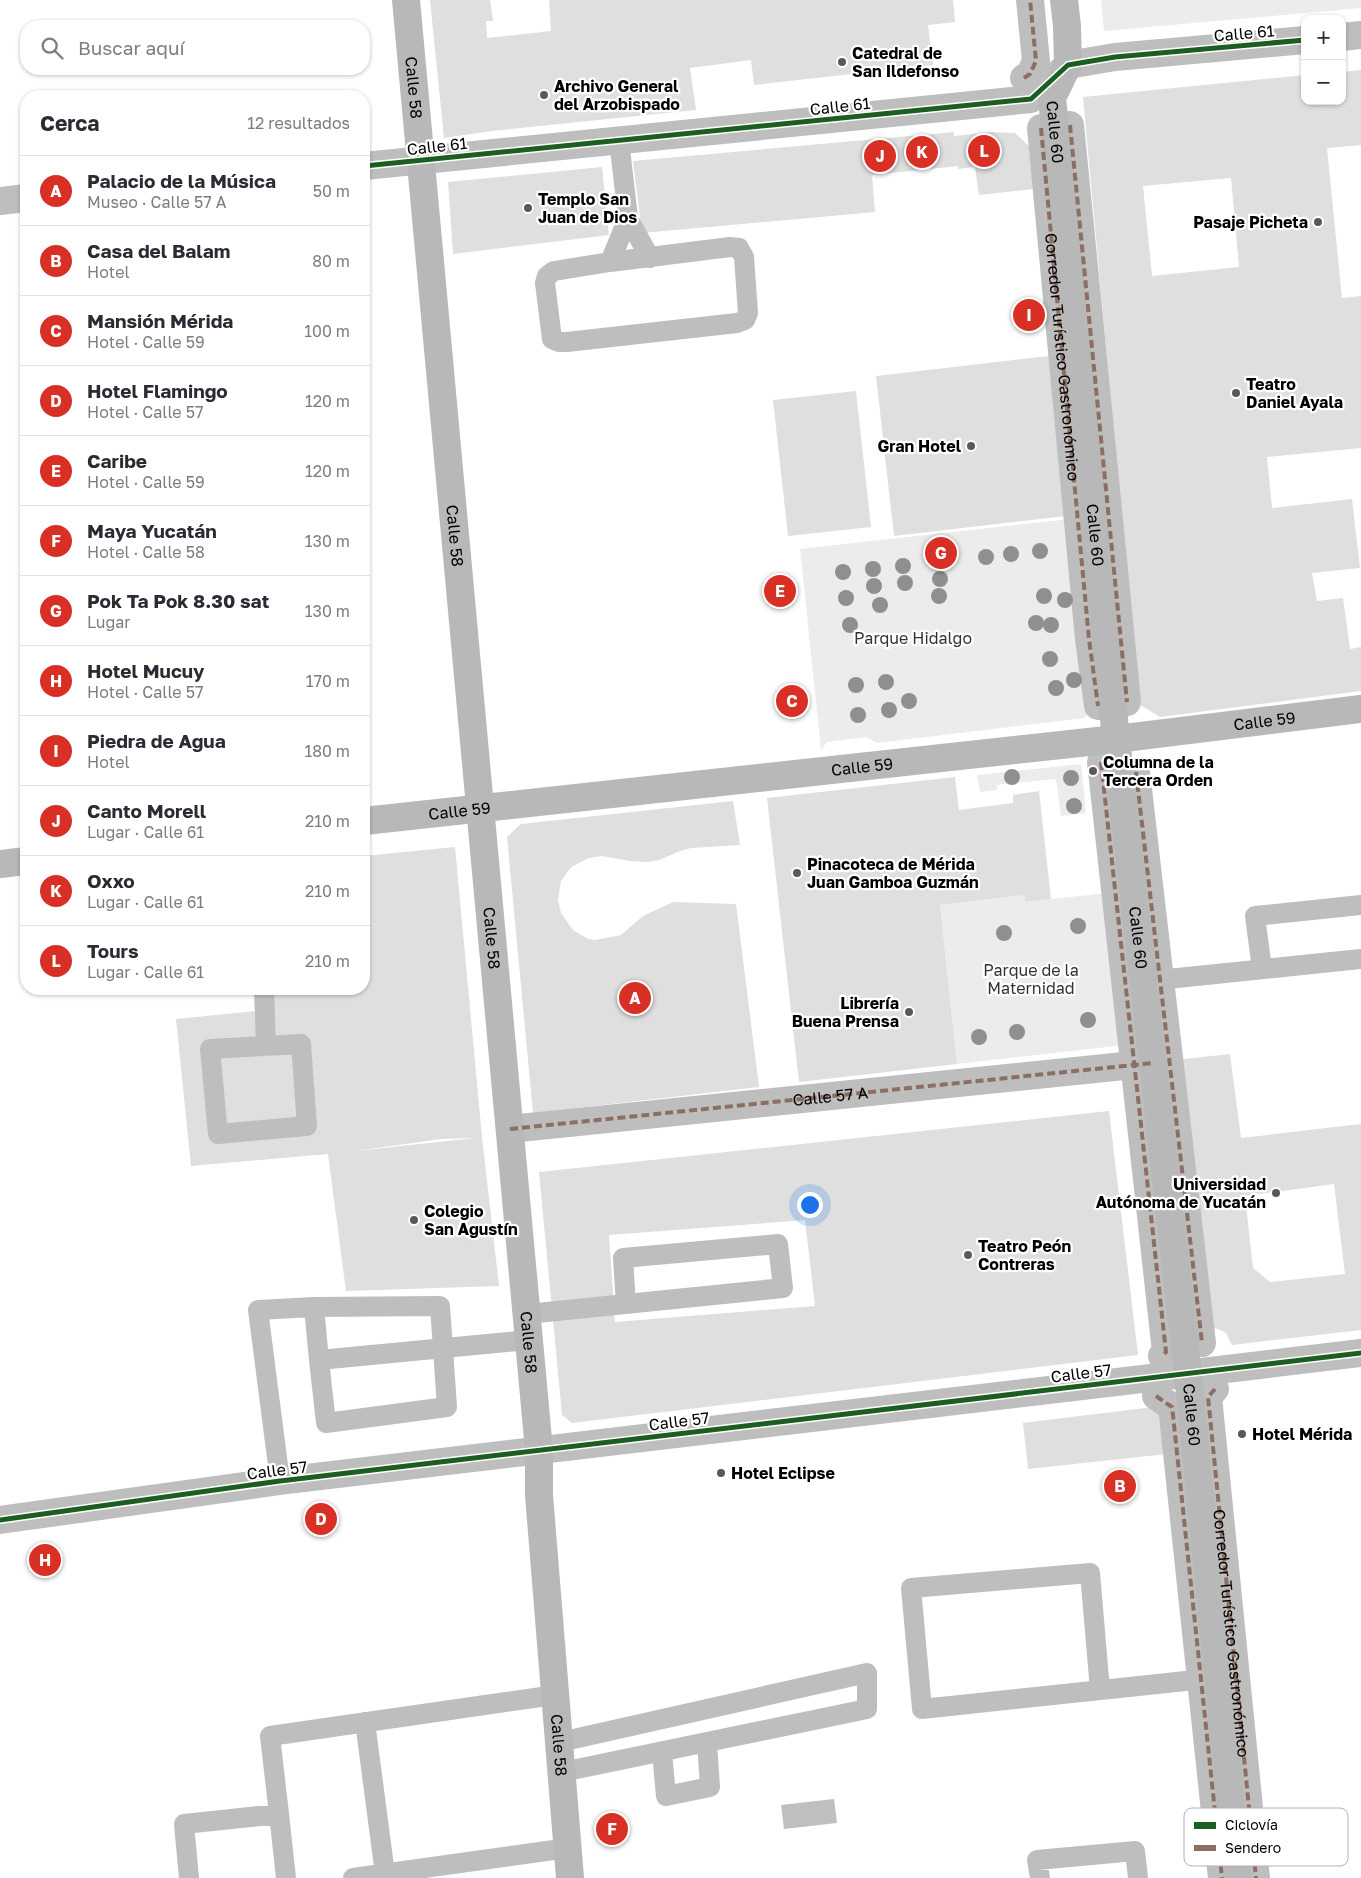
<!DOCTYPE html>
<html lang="es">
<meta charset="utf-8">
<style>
body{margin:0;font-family:"Golos Text",sans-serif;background:#f2f2f3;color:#2b2b33}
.controls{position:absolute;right:15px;top:15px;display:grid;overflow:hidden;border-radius:10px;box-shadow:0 1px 4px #0004}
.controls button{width:45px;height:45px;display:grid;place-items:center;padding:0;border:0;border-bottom:1px solid #e1e1e2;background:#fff;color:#2b2b33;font:25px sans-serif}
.you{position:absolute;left:809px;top:1204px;width:18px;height:18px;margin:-12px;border:4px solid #fff;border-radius:50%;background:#1a73e8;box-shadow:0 0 0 8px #1a73e833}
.badge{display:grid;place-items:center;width:32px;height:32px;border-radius:50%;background:#d93025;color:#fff;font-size:16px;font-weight:700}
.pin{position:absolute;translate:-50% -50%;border:2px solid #fff;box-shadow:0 1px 5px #0006}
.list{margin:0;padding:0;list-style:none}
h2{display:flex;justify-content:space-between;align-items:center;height:65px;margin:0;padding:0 20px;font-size:21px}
h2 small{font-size:16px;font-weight:400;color:#7c7c81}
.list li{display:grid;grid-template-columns:32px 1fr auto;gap:15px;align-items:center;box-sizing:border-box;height:70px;padding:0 20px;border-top:1px solid #e1e1e2}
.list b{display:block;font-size:19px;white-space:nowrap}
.list p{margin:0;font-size:16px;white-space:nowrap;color:#7c7c81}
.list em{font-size:16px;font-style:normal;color:#7c7c81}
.icon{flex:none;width:28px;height:28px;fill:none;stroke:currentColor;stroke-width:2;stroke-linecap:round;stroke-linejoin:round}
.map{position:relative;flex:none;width:1361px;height:1878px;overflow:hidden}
.search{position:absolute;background:#fff;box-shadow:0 1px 4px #0004;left:20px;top:20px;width:350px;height:55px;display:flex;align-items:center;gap:12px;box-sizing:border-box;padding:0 18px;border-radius:20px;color:#7c7c81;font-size:19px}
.panel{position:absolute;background:#fff;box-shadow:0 1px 4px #0004;left:20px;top:90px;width:350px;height:905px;border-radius:20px}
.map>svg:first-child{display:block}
.green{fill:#ececec}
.water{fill:#bfbfbf}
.building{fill:#dfdfdf;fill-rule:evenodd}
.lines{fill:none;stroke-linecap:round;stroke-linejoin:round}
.service{stroke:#bebebe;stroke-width:20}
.pedestrian{stroke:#bebebe;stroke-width:28}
.tertiary{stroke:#bebebe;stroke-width:28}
.secondary{stroke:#b8b8b8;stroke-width:28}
.quiet{stroke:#8d6e63;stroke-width:4;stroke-dasharray:8 4;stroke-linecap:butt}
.cycleway-casing{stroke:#fff;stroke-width:8}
.cycleway{stroke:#1b5e20;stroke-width:5}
.tree{fill:#8f8f8f}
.poi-dot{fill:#595959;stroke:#fff;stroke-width:2}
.labels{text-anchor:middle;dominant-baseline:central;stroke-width:4.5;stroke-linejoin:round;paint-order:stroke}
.street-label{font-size:16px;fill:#000;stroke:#fff}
.poi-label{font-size:16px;font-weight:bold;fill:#000;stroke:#fff;text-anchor:start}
.park-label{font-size:16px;fill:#333;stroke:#fff}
.key{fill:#fff;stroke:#b2b2b2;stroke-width:1}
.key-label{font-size:14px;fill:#000}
</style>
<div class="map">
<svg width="1361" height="1878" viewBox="0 0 1361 1878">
<rect width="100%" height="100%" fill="#fff"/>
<!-- green -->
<path class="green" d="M 1101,0 L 1361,0 L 1361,8 L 1104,31 Z
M 1079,518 L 1098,706 L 1084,718 L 877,743 L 866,737 L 827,742 L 821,750 L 800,549 Z
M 1081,764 L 1086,813 L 1061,816 L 1056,779 L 997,785 L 997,790 L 980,792 L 977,775 Z
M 1116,892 L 1133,1044 L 957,1064 L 940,905 L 1024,895 L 1025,902 Z"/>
<!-- water -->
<path class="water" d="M 834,1799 L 837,1823 L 784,1829 L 781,1805 Z"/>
<!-- building -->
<path class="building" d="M 430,0 L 490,0 L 493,21 L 486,21 L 487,38 L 551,31 L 549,0 L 953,0 L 955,22 L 928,25 L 933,65 L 754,85 L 751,60 L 690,68 L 696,110 L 492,131 L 444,138 Z
M 1361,70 L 1361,145 L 1327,148 L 1342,298 L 1361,296 L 1361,448 L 1267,457 L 1272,508 L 1352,499 L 1360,568 L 1312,573 L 1317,601 L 1343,598 L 1350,649 L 1361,647 L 1361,691 L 1160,717 L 1139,704 L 1083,97 L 1305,75 L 1305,101 L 1342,101 L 1342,72 ZM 1231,178 L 1239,267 L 1152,276 L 1143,186 Z
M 954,132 L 954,136 L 992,132 L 1015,133 L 1029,146 L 1033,189 L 979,195 L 975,167 L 958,169 L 958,166 L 872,175 L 875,212 L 642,233 L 633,161 Z
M 602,167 L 609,235 L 453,254 L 448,182 Z
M 1049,356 L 1066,516 L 894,536 L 876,376 Z
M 856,391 L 871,527 L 788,536 L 773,400 Z
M 955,777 L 959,810 L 1013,803 L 1013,795 L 1039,791 L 1051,899 L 1025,902 L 1024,895 L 940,905 L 957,1064 L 799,1082 L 767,798 Z
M 733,801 L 740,845 L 691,848 L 680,851 L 659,860 L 647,862 L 630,861 L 602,856 L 589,858 L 573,866 L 568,871 L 561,881 L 558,900 L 561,913 L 573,930 L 588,939 L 595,940 L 621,935 L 643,916 L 673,902 L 736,904 L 759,1087 L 533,1113 L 507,837 L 521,824 Z
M 455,847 L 482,1137 L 499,1286 L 346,1291 L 328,1154 L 191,1166 L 176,1019 L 257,1011 L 256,989 L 364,989 L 364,856 ZM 476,1138 L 355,1151 L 441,1139 Z
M 1230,1054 L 1241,1138 L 1361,1124 L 1361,1330 L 1232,1345 L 1226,1333 L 1218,1329 L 1205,1327 L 1175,1060 ZM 1334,1184 L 1345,1274 L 1270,1282 L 1253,1268 L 1245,1196 Z
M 1109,1111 L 1138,1355 L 572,1423 L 562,1415 L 539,1172 ZM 805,1220 L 815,1306 L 615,1322 L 609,1235 Z
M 1161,1406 L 1167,1454 L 1028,1469 L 1023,1423 Z"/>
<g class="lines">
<!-- service -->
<path class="service" d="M 619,140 L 628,218 L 650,258
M 730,247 L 739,248 L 744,257 L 748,313 L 745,320 L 737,323 L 567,342 L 559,342 L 552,339 L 545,283 L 547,276 L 554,271 L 610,262 Z
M 610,262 L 628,218
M 1262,969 L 1255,916 L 1361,905
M 1148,981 L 1361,959
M 264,989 L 266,1046
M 301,1044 L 307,1126 L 218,1134 L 210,1049 Z
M 314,1307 L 440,1306 L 447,1407 L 326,1423 L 319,1360
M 527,1314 L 783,1288 L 778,1244 L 623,1258 L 626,1304
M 280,1481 L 258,1310 L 314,1307 L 319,1360 L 529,1340
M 1100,1690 L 1090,1573 L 911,1588 L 922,1709 L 1214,1678
M 365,1722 L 385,1874
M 560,1742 L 867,1673 L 867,1709 L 562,1772
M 662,1752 L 666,1796 L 710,1787 L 707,1743
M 279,1814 L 270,1736 L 555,1695
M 189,1878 L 184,1824 L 279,1814 L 286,1878
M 353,1878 L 568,1848
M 1040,1878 L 1037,1860 L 1135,1851 L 1138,1878"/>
<!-- pedestrian -->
<g class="pedestrian">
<path d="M 1024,78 L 1030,74 L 1036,61 L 1030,0"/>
<path d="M 1070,125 L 1127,702"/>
<path id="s1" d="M 1041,128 L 1089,639 L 1098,706"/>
<path d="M 1101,762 L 1166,1352 L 1162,1356"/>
<path d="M 1136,772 L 1202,1343"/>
<path d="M 510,1129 L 1153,1063"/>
<path d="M 1215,1389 L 1208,1397 L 1256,1878"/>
<path d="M 1156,1396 L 1172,1407 L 1173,1415 L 1222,1878"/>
</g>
<!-- tertiary -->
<path class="tertiary" d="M 1342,37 L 1361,35
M 364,166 L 1031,99 L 1068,65 L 1115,57 L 1305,40
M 0,201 L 26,198
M 0,1520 L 280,1481 L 1361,1353"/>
<!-- secondary -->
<g class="secondary">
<path id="s2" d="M 406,0 L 539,1450 L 539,1495 L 570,1878"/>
<path id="s3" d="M 1064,0 L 1067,26 L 1068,65 L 1052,98 L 1116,739 L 1188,1374 L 1238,1878"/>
<path id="s4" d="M 364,821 L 1116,739 L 1361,709"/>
<path d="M 0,864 L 26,861"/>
</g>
<!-- quiet -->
<g class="quiet">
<path d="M 1024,78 L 1030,74 L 1036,61 L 1030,0"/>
<path d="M 1070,125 L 1127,702"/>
<path d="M 1041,128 L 1089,639 L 1098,706"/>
<path d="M 1101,762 L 1166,1352 L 1162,1356"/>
<path d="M 1136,772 L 1202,1343"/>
<path id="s5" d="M 510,1129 L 1153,1063"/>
<path id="s6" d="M 1215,1389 L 1208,1397 L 1256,1878"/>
<path d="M 1156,1396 L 1172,1407 L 1173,1415 L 1222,1878"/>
</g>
<!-- cycleway casing -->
<g class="cycleway-casing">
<path id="cycleway" d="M 364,166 L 1031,99 L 1068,65 L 1115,57 L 1305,40
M 0,1520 L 280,1481 L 1361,1353"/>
</g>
<!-- cycleway -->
<use href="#cycleway" class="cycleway"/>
</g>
<!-- trees -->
<g class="tree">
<circle cx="1040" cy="551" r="8"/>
<circle cx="1011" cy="554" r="8"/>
<circle cx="986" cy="557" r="8"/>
<circle cx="938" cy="563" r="8"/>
<circle cx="903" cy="566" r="8"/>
<circle cx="873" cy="569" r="8"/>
<circle cx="843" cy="572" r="8"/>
<circle cx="940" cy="579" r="8"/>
<circle cx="905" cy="583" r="8"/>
<circle cx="874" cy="586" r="8"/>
<circle cx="939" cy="596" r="8"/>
<circle cx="1044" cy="596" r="8"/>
<circle cx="846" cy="598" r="8"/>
<circle cx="1065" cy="600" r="8"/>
<circle cx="880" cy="605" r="8"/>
<circle cx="1036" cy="623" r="8"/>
<circle cx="850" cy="625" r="8"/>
<circle cx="1051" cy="625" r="8"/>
<circle cx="1050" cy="659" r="8"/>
<circle cx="1074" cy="680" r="8"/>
<circle cx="886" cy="682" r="8"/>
<circle cx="856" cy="685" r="8"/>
<circle cx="1056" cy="688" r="8"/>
<circle cx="909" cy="701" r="8"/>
<circle cx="889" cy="710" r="8"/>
<circle cx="858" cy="715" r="8"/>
<circle cx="1012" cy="777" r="8"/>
<circle cx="1071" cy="778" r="8"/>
<circle cx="1074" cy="806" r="8"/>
<circle cx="1078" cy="926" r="8"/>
<circle cx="1004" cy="933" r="8"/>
<circle cx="1088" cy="1020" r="8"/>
<circle cx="1017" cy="1032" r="8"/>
<circle cx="979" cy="1037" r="8"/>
</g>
<!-- markers -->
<g class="poi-dot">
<circle cx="842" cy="62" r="5"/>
<circle cx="544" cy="95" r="5"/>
<circle cx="528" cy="208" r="5"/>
<circle cx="1318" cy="222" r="5"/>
<circle cx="1236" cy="393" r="5"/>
<circle cx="971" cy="446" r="5"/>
<circle cx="1093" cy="771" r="5"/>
<circle cx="797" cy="873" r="5"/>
<circle cx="909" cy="1012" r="5"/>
<circle cx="1276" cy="1193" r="5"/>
<circle cx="414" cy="1220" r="5"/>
<circle cx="968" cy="1255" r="5"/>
<circle cx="1242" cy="1434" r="5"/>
<circle cx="721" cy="1473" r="5"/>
</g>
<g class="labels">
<!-- street labels -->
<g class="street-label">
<text transform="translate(1244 33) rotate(-5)">Calle 61</text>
<text stroke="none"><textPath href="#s2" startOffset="88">Calle 58</textPath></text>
<text transform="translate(840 106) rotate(-6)">Calle 61</text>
<text stroke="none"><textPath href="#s3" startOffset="136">Calle 60</textPath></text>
<text transform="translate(437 146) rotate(-6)">Calle 61</text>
<text stroke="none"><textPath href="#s1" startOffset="230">Corredor Turístico Gastronómico</textPath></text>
<text stroke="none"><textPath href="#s2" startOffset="538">Calle 58</textPath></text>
<text stroke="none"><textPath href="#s3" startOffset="541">Calle 60</textPath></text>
<text stroke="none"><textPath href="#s4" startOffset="906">Calle 59</textPath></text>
<text stroke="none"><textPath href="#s4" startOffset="501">Calle 59</textPath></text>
<text stroke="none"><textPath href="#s4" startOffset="96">Calle 59</textPath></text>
<text stroke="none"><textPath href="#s3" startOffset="946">Calle 60</textPath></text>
<text stroke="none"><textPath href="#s2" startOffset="942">Calle 58</textPath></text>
<text stroke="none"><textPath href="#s5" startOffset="322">Calle 57 A</textPath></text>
<text stroke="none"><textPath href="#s2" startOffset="1348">Calle 58</textPath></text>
<text transform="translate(1081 1373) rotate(-7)">Calle 57</text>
<text stroke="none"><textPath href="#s3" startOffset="1426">Calle 60</textPath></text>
<text transform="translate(679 1421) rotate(-7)">Calle 57</text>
<text transform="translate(277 1470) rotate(-7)">Calle 57</text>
<text stroke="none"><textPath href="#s6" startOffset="248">Corredor Turístico Gastronómico</textPath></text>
<text stroke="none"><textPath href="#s2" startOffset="1752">Calle 58</textPath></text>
</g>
<!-- poi labels -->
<g class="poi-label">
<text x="852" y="53">Catedral de<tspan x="852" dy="18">San Ildefonso</tspan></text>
<text x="554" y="86">Archivo General<tspan x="554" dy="18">del Arzobispado</tspan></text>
<text x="538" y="199">Templo San<tspan x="538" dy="18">Juan de Dios</tspan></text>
<text x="1308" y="222" text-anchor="end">Pasaje Picheta</text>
<text x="1246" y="384">Teatro<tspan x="1246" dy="18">Daniel Ayala</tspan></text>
<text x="961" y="446" text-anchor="end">Gran Hotel</text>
<text x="1103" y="762">Columna de la<tspan x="1103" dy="18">Tercera Orden</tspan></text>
<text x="807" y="864">Pinacoteca de Mérida<tspan x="807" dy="18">Juan Gamboa Guzmán</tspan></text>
<text x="899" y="1003" text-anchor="end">Librería<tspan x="899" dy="18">Buena Prensa</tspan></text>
<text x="1266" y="1184" text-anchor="end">Universidad<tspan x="1266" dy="18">Autónoma de Yucatán</tspan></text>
<text x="424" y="1211">Colegio<tspan x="424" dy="18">San Agustín</tspan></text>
<text x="978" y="1246">Teatro Peón<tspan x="978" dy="18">Contreras</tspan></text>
<text x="1252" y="1434">Hotel Mérida</text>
<text x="731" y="1473">Hotel Eclipse</text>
</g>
<!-- park labels -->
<g class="park-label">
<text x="913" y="638">Parque Hidalgo</text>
<text x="1031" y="970">Parque de la<tspan x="1031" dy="18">Maternidad</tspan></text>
</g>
</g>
<!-- legend -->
<rect x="1184" y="1808" width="164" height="58" rx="8" class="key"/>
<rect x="1194" y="1822" width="22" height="7" fill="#1b5e20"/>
<rect x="1194" y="1845" width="22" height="6" fill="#8d6e63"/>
<g class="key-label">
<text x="1225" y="1830">Ciclovía</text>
<text x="1225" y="1853">Sendero</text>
</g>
</svg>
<div class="controls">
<button>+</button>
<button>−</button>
</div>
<div class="you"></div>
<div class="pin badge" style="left:635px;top:998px">A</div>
<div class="pin badge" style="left:1120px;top:1486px">B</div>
<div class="pin badge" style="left:792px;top:701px">C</div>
<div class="pin badge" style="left:321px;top:1519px">D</div>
<div class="pin badge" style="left:780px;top:591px">E</div>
<div class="pin badge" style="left:612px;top:1829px">F</div>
<div class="pin badge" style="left:941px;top:553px">G</div>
<div class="pin badge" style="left:45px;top:1560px">H</div>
<div class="pin badge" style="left:1029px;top:315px">I</div>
<div class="pin badge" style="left:880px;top:156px">J</div>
<div class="pin badge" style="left:922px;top:152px">K</div>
<div class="pin badge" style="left:984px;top:151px">L</div>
<div class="search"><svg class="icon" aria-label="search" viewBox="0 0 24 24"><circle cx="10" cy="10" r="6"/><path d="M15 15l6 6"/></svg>Buscar aquí</div>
<section class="panel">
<h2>Cerca<small>12 resultados</small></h2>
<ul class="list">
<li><span class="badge">A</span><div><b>Palacio de la Música</b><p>Museo · Calle 57 A</p></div><em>50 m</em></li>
<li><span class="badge">B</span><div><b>Casa del Balam</b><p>Hotel</p></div><em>80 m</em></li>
<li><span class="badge">C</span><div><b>Mansión Mérida</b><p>Hotel · Calle 59</p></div><em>100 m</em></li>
<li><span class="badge">D</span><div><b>Hotel Flamingo</b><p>Hotel · Calle 57</p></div><em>120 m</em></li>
<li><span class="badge">E</span><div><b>Caribe</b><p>Hotel · Calle 59</p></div><em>120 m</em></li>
<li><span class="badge">F</span><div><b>Maya Yucatán</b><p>Hotel · Calle 58</p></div><em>130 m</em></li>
<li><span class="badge">G</span><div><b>Pok Ta Pok 8.30 sat</b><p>Lugar</p></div><em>130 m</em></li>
<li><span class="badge">H</span><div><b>Hotel Mucuy</b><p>Hotel · Calle 57</p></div><em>170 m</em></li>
<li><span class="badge">I</span><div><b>Piedra de Agua</b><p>Hotel</p></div><em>180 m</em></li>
<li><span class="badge">J</span><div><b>Canto Morell</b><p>Lugar · Calle 61</p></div><em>210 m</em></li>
<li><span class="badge">K</span><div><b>Oxxo</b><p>Lugar · Calle 61</p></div><em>210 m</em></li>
<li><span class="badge">L</span><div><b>Tours</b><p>Lugar · Calle 61</p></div><em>210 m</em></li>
</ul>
</section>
</div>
